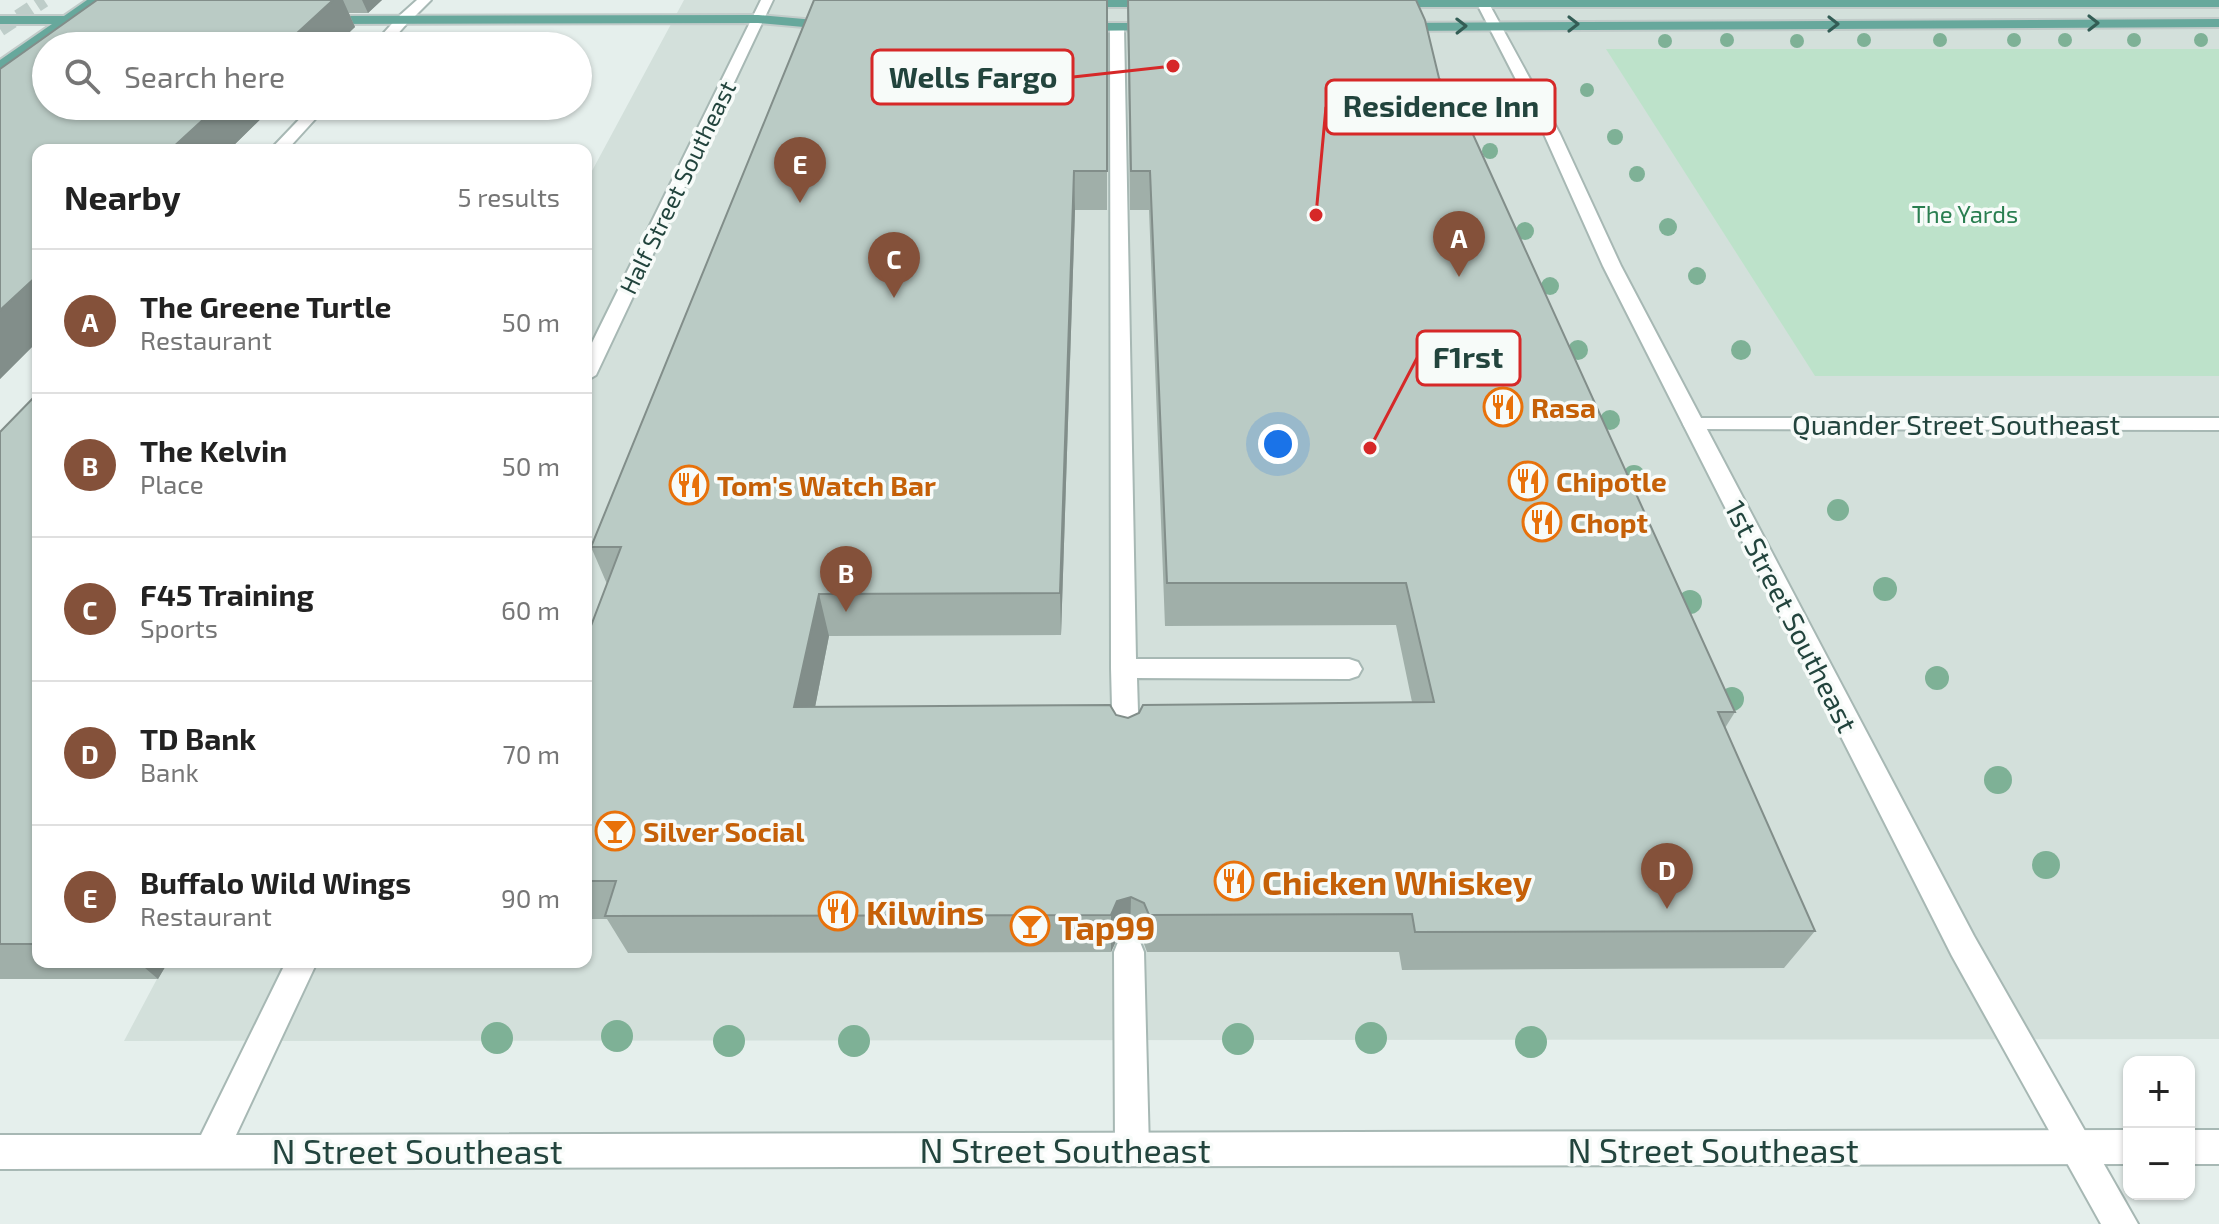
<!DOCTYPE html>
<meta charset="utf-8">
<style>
body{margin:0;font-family:"Exo 2",sans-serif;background:#f2f2f2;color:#222}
.controls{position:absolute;right:24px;bottom:24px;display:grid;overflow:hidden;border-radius:16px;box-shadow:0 2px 6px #0004}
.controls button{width:72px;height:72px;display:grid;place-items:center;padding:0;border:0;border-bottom:2px solid #e0e0e0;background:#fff;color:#222;font:40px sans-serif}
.you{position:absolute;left:1278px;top:444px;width:28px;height:28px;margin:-20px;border:6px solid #fff;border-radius:50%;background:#1a73e8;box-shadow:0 0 0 12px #1a73e833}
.badge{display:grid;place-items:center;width:52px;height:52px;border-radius:50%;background:#84513a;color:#fff;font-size:26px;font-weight:700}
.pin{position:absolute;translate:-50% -66px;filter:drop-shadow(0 2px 4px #0008)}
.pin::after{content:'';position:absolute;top:42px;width:28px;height:24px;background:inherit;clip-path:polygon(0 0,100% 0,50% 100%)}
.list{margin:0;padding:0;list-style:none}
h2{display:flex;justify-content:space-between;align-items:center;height:104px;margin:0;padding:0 32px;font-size:34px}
h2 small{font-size:26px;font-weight:400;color:#767676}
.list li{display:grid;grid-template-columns:52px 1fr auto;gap:24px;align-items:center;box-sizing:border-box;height:144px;padding:0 32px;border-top:2px solid #e0e0e0}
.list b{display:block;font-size:30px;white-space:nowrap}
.list p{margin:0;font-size:26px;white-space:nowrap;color:#767676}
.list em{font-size:26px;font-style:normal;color:#767676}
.icon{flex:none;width:44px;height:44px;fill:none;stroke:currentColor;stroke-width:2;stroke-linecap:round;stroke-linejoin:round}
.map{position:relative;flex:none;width:2219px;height:1224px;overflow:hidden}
.search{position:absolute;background:#fff;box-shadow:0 2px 6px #0004;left:32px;top:32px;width:560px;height:88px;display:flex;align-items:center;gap:20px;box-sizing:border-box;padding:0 28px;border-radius:44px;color:#767676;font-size:30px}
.panel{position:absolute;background:#fff;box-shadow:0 2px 6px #0004;left:32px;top:144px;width:560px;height:824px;border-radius:16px}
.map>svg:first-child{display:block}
.built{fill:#d3e0db}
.green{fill:#bde2ca}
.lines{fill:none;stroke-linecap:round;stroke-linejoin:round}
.primary-tunnel{stroke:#becdc9;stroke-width:15;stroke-dasharray:15 7;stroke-linecap:butt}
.service-casing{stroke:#a7b8b4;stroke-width:4}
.minor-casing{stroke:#a7b8b4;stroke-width:4}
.tertiary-casing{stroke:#a7b8b4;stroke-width:4}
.primary-casing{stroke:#c1cbc9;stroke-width:4}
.service{fill:#fff;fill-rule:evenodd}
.minor{fill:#fff;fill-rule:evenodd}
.tertiary{fill:#fff;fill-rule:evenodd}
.primary{fill:#67a89c;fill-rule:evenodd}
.tree{fill:#7eb196}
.wall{fill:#a0afa9}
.shaded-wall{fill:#828e8a}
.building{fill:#bacbc5;stroke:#828e8a;stroke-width:2}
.oneway{stroke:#335d55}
.labels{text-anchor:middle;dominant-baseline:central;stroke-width:7;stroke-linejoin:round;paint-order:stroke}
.far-street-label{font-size:24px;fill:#22443d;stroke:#f7fbf9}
.far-park-label{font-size:24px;fill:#297e50;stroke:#f7fbf9}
.food-label{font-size:28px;font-weight:bold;fill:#c56008;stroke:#f7fbf9;text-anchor:start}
.street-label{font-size:28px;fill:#22443d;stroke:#f7fbf9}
.near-food-label{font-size:34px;font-weight:bold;fill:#c56008;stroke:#f7fbf9;text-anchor:start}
.near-street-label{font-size:34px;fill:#22443d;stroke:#f7fbf9}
.leader{fill:none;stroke:#d62828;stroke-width:3}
.callout-dot{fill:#d62828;stroke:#f7fbf9;stroke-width:3}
.callout{fill:#f7fbf9;stroke:#d62828;stroke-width:3}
.callout-label{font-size:30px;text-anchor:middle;font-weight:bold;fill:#22443d}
</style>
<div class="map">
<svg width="2219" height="1224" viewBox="0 0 2219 1224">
<rect width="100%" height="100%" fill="#e5efec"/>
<!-- built -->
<path class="built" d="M 684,0 L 2219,0 L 2219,1039 L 124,1041 L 166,962 L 586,962 L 586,182 Z"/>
<!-- green -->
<path class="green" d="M 1606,49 L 2219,49 L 2219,376 L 1815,376 Z"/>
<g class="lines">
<!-- primary-tunnel -->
<path class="primary-tunnel" d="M 0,29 L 44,0"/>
<!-- service casing -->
<g class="service-casing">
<path id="service" d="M 417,0 L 431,0 L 408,23 L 398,23 L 398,17 Z
M 1117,23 L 1124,27 L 1136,659 L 1349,659 L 1358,662 L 1362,669 L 1358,676 L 1349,679 L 1137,678 L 1139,745 L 1135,753 L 1126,756 L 1117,753 L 1113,745 L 1111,668 L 1110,27 Z
M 1129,938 L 1140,942 L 1144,952 L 1149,1149 L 1144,1161 L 1132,1166 L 1120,1161 L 1115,1149 L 1114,952 L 1118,942 Z"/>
</g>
<!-- minor casing -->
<g class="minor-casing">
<path id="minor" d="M 761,0 L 773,0 L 596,375 L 586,381 L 586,355 Z
M 398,17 L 410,20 L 387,46 L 372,46 Z
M 312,106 L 327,106 L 287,150 L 270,150 Z
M 1693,418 L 2219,418 L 2219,430 L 1686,429 L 1683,424 L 1686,419 Z
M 286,962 L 317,962 L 236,1135 L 2129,1130 L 2129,1164 L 0,1169 L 0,1135 L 201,1135 Z
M 2189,1130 L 2219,1130 L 2219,1164 L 2189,1164 Z"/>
</g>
<!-- tertiary casing -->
<g class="tertiary-casing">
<path id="tertiary" d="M 1475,0 L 1487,0 L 1560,134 L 1621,266 L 1974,936 L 2138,1224 L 2101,1224 L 1952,956 L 1603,266 L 1544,134 Z"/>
</g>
<!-- primary casing -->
<g class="primary-casing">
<path id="primary" d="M 87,0 L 102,0 L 81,16 L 106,17 L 106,23 L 70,24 L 0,70 L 0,60 L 52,24 L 0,24 L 0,16 L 64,16 Z
M 1071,0 L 1162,0 L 1164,3 L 1158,7 L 1075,7 L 1069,3 Z
M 1382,0 L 2219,0 L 2219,7 L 1387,7 L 1381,3 Z
M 758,15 L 837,22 L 844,26 L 837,30 L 758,23 L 322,24 L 315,20 L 322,16 Z
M 2219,19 L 2219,27 L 1393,31 L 1386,27 L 1393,23 Z
M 1161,23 L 1166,24 L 1166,30 L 1073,31 L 1066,27 L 1073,23 Z"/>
</g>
<!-- service -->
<use href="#service" class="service"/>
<!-- minor -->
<use href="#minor" class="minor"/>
<!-- tertiary -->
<use href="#tertiary" class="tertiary"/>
<!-- primary -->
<use href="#primary" class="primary"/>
</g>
<!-- trees -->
<g class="tree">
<circle cx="1727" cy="40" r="7"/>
<circle cx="1864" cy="40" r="7"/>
<circle cx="1940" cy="40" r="7"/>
<circle cx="2014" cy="40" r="7"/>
<circle cx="2065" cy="40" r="7"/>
<circle cx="2134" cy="40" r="7"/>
<circle cx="2201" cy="40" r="7"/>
<circle cx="1665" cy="41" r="7"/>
<circle cx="1797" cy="41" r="7"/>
<circle cx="1587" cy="90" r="7"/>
<circle cx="1615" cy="137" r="8"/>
<circle cx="1490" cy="151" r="8"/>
<circle cx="1637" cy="174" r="8"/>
<circle cx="1668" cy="227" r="9"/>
<circle cx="1525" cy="231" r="9"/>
<circle cx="1697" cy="276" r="9"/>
<circle cx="1550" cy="286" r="9"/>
<circle cx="1578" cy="350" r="10"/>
<circle cx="1741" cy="350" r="10"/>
<circle cx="1610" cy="420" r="10"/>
<circle cx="1634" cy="476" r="11"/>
<circle cx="1838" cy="510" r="11"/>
<circle cx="1885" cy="589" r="12"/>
<circle cx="1690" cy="602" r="12"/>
<circle cx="1937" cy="678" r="12"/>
<circle cx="1732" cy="699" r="12"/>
<circle cx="1998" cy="780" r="14"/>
<circle cx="2046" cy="865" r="14"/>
<circle cx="617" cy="1036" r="16"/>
<circle cx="497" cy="1038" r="16"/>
<circle cx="1371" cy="1038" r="16"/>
<circle cx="1238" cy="1039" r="16"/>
<circle cx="729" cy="1041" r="16"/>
<circle cx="854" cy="1041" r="16"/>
<circle cx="1531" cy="1042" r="16"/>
</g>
<!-- wall -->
<path class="wall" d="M 97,0 L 382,0 L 368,13 L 349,13 L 355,27 L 335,46 L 46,46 L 46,106 L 274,106 L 229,150 L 38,150 L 38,341 L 0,379 L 0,69 Z
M 1107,0 L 1107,210 L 1075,210 L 1061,635 L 829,636 L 815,707 L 1116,715 L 1128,718 L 1412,702 L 1396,625 L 1165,626 L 1149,210 L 1130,210 L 1127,0 L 1439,78 L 1735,712 L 1725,728 L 1815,931 L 1784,968 L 1402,970 L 1399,952 L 1147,952 L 1143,941 L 1130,935 L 1117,939 L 1111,952 L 628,953 L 607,919 L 586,919 L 586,639 L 607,584 L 591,547 Z
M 38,393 L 38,962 L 168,962 L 158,979 L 0,979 L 0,432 Z"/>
<!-- shaded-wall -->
<path class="shaded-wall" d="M 333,0 L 343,0 L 355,27 L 335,46 L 283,46 Z
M 362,0 L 382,0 L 368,13 Z
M 218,106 L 274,106 L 229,150 L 170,150 Z
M 1074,171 L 1075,210 L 1061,635 L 1060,593 Z
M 38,275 L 38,341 L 0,379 L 0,310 Z
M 819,594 L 829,636 L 807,748 L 794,707 Z
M 1131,897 L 1130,935 L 1117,939 L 1111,952 L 1111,915 L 1117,901 Z
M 138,962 L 168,962 L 158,979 Z"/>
<!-- building -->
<path class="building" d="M 97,0 L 333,0 L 283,46 L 46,46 L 46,106 L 218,106 L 170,150 L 38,150 L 38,275 L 0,310 L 0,69 Z
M 814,0 L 1107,0 L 1107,171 L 1074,171 L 1060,593 L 819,594 L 794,707 L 1110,705 L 1116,715 L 1128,718 L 1139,713 L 1143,705 L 1434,702 L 1406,583 L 1167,583 L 1150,171 L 1131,171 L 1128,0 L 1416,0 L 1425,20 L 1439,78 L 1471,130 L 1735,712 L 1718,712 L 1815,931 L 1415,932 L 1412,914 L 1149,915 L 1144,903 L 1131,897 L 1117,901 L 1111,915 L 605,916 L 616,881 L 586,881 L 586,639 L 621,547 L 591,547 Z
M 38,393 L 38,944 L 0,944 L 0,432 Z"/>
<!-- one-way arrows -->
<defs><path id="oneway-chevron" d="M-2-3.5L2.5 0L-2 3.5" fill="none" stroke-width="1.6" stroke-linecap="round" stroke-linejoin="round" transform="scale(2)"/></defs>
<g class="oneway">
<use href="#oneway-chevron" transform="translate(2093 23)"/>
<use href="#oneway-chevron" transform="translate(1573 24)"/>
<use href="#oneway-chevron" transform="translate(1833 24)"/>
<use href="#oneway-chevron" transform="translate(1461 26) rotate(-1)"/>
</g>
<!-- icons -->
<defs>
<g id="restaurant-ring" transform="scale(2)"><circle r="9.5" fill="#f7fbf9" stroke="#e8710a" stroke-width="1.5"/><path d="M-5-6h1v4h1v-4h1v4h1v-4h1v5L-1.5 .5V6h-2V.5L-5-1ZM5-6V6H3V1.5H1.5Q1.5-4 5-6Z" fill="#e8710a"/></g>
<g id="bar-ring" transform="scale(2)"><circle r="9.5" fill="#f7fbf9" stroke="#e8710a" stroke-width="1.5"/><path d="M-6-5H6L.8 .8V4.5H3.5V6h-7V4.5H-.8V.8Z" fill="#e8710a"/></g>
</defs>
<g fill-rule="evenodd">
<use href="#restaurant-ring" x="1503" y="407"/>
<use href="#restaurant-ring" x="1528" y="481"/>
<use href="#restaurant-ring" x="689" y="485"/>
<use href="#restaurant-ring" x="1542" y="522"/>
<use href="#bar-ring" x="615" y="831"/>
<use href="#restaurant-ring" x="1234" y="881"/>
<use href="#restaurant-ring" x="838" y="911"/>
<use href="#bar-ring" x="1030" y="926"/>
</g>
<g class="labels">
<!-- far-street labels -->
<g class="far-street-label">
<text transform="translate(677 187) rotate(-64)">Half Street Southeast</text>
</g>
<!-- far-park labels -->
<g class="far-park-label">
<text x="1965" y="213">The Yards</text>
</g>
<!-- food labels -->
<g class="food-label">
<text x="1531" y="407">Rasa</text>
<text x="1556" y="481">Chipotle</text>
<text x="717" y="485">Tom's Watch Bar</text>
<text x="1570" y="522">Chopt</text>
<text x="643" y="831">Silver Social</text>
</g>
<!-- street labels -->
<g class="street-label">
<text x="1956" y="424">Quander Street Southeast</text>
<text transform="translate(1792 616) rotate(63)">1st Street Southeast</text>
</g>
<!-- near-food labels -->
<g class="near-food-label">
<text x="1262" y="881">Chicken Whiskey</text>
<text x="866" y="911">Kilwins</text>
<text x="1058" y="926">Tap99</text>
</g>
<!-- near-street labels -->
<g class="near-street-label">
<text x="1065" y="1149">N Street Southeast</text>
<text x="1713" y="1149">N Street Southeast</text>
<text x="417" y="1150">N Street Southeast</text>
</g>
</g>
<!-- callouts -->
<path class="leader" d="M1173 66L1073 77M1316 215L1326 107M1370 448L1417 358"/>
<g class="callout-dot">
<circle cx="1173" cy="66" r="8"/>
<circle cx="1316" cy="215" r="8"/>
<circle cx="1370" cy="448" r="8"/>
</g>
<g class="callout">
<rect x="872" y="50" width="201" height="54" rx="8"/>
<rect x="1326" y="80" width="229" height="54" rx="8"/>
<rect x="1417" y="331" width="103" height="54" rx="8"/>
</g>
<g class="callout-label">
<text x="973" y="88">Wells Fargo</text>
<text x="1441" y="117">Residence Inn</text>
<text x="1468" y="368">F1rst</text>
</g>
</svg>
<div class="controls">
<button>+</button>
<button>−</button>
</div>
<div class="you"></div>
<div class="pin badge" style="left:1459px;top:277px">A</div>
<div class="pin badge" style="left:846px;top:612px">B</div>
<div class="pin badge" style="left:894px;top:298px">C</div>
<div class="pin badge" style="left:1667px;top:909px">D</div>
<div class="pin badge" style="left:800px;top:203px">E</div>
<div class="search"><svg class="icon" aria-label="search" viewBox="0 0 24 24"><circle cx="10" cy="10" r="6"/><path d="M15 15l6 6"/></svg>Search here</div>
<section class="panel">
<h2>Nearby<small>5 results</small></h2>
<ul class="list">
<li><span class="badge">A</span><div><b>The Greene Turtle</b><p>Restaurant</p></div><em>50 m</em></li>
<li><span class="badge">B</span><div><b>The Kelvin</b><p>Place</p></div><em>50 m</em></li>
<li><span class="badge">C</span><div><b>F45 Training</b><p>Sports</p></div><em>60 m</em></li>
<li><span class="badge">D</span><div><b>TD Bank</b><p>Bank</p></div><em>70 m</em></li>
<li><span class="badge">E</span><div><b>Buffalo Wild Wings</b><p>Restaurant</p></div><em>90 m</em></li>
</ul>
</section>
</div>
